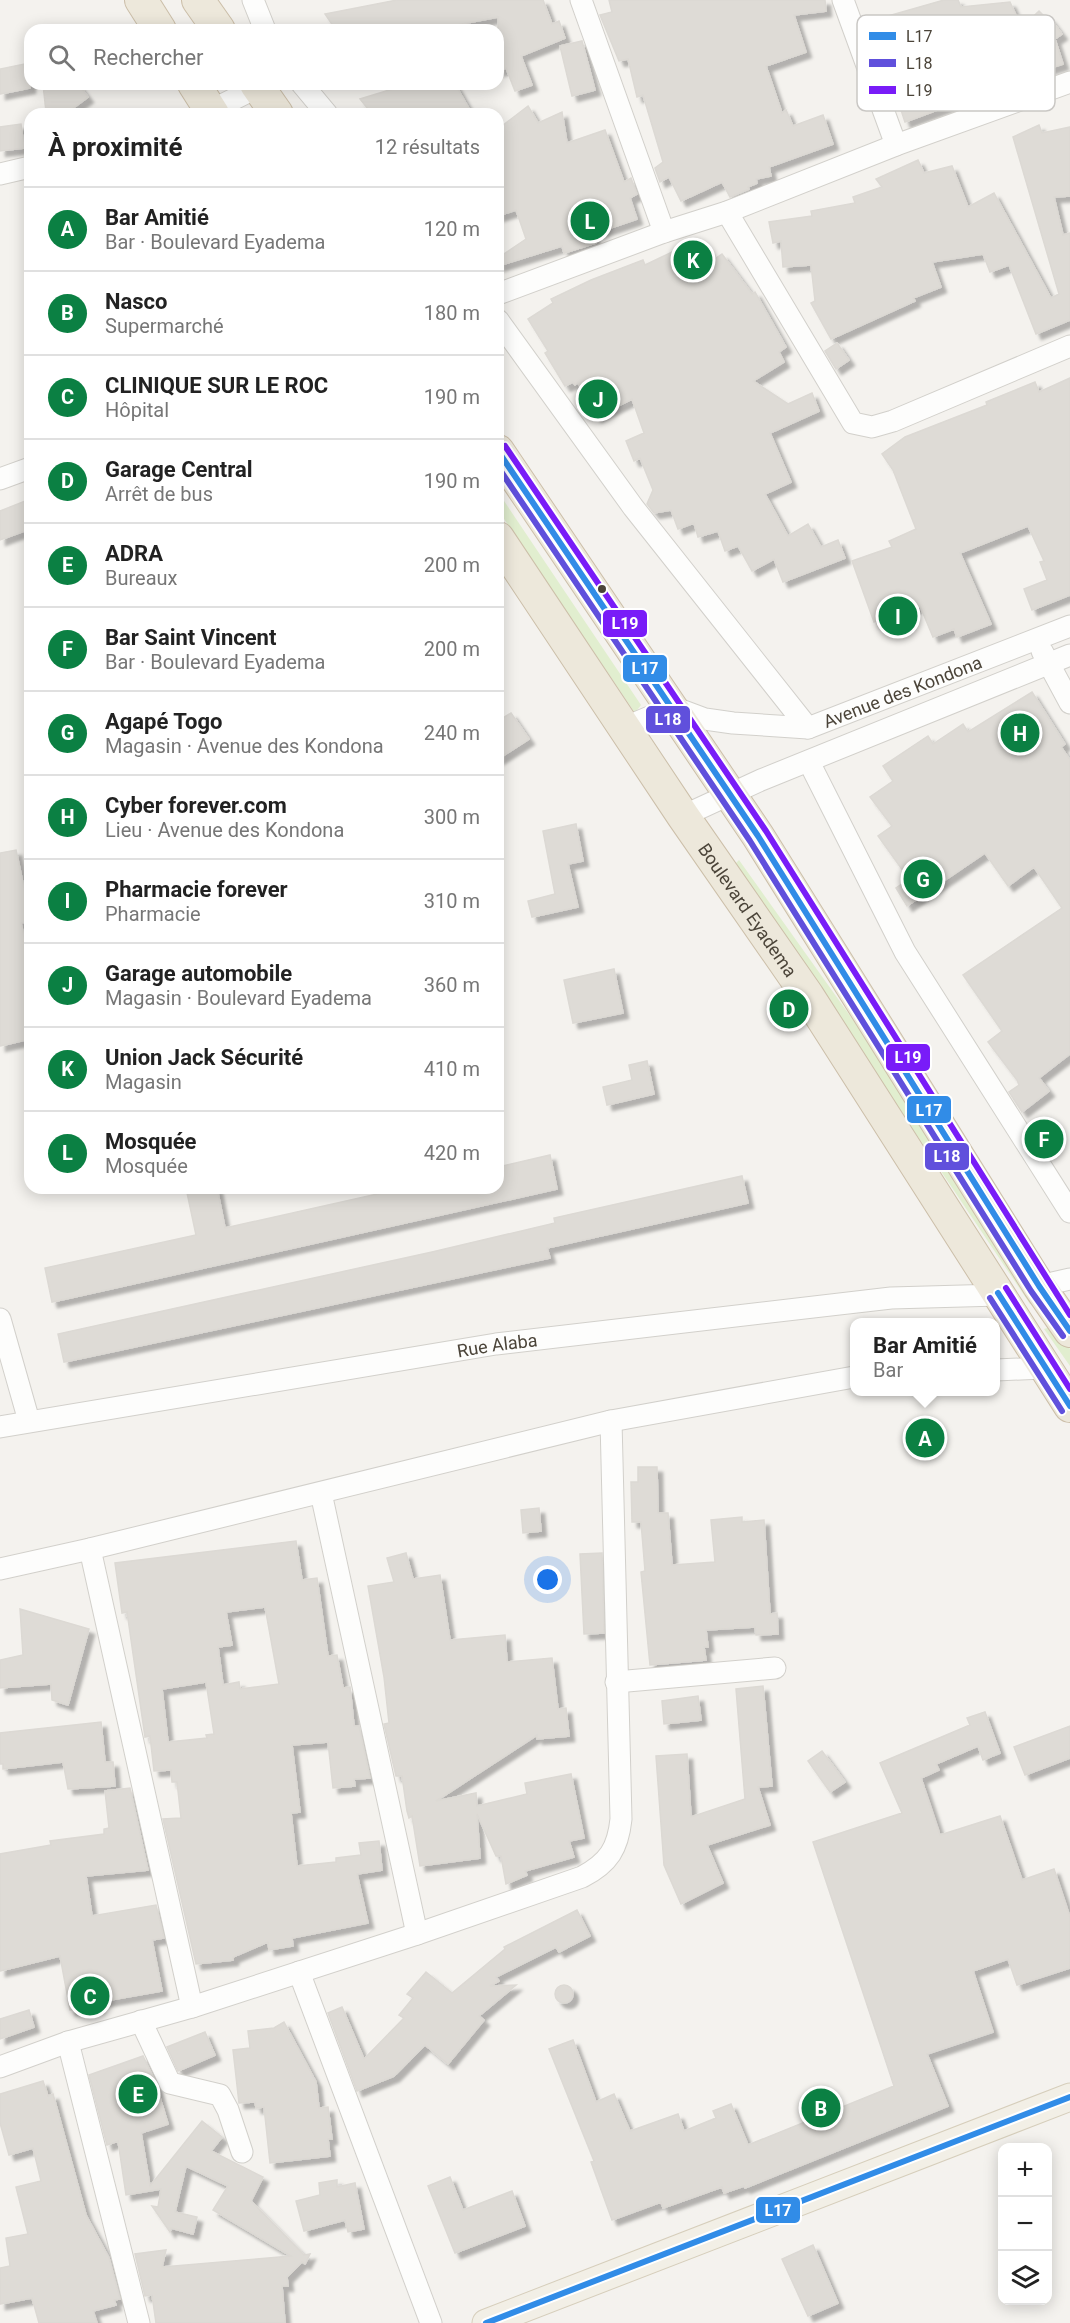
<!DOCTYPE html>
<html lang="fr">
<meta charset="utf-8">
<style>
body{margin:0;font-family:Roboto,sans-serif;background:#f2f2f2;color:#222}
.controls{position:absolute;right:18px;bottom:18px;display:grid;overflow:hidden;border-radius:12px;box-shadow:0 3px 15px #0003}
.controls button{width:54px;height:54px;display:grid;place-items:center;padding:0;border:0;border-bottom:2px solid #e0e0e0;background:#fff;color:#222;font:30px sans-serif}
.you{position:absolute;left:548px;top:1580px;width:21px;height:21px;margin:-15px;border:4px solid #fff;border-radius:50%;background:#1a73e8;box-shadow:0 0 0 9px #1a73e833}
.badge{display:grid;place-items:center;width:39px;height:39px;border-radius:50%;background:#0b8043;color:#fff;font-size:20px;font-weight:700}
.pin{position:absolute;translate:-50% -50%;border:3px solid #fff;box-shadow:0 2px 6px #0006}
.popup{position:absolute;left:850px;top:1318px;width:150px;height:78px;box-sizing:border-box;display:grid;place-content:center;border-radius:12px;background:#fff;filter:drop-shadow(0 2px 4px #0005);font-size:20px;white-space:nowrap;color:#767676}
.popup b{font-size:22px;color:#222}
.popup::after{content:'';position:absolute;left:50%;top:100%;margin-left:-12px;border:12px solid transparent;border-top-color:#fff}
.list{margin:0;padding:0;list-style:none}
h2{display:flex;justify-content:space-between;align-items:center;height:78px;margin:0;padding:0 24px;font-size:26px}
h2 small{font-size:20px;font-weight:400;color:#767676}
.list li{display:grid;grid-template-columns:39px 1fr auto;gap:18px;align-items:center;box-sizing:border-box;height:84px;padding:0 24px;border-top:2px solid #e0e0e0}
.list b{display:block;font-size:22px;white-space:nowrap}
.list p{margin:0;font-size:20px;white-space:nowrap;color:#767676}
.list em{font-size:20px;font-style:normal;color:#767676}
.icon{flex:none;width:33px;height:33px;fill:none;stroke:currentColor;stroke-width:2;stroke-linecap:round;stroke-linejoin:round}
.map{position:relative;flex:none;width:1070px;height:2323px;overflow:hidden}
.search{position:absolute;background:#fff;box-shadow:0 3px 15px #0003;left:24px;top:24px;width:480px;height:66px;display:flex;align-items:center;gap:15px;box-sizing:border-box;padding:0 21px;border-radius:18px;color:#767676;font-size:22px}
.panel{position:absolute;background:#fff;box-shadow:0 3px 15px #0003;left:24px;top:108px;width:480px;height:1086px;border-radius:18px}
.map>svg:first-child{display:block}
.green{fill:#e1eecf}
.building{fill:#dedbd6;stroke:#dcd9d4;stroke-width:1.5;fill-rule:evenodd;filter:url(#shadow)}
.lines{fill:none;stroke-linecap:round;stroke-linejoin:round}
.minor-casing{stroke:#d2d0cb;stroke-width:23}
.major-casing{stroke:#d6cebb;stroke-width:29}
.highway-casing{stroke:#ccbfa9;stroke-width:34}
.minor{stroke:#fdfdfc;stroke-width:21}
.major{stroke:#f2efe6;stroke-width:27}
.highway{stroke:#ede8db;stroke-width:32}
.bus-1-casing{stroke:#fff;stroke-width:10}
.bus-2-casing{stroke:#fff;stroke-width:10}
.bus-3-casing{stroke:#fff;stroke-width:10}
.bus-1{stroke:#318ce7;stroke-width:6}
.bus-2{stroke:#6050dc;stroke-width:6}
.bus-3{stroke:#791cf8;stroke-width:6}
.bus-dot{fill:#4b4439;stroke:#fff;stroke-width:2}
.labels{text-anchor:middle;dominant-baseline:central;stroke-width:6;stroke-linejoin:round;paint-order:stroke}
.street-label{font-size:18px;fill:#4b4439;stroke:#fff}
.key{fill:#fff;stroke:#c9c7c4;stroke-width:1.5}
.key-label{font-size:16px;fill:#4b4439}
.line-badge{stroke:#fff;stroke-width:2}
.badge-label{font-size:16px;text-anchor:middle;font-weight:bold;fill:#fff}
</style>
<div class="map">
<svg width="1070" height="2323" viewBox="0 0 1070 2323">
<defs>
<filter id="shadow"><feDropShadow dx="5.5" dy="5.5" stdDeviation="1.5" flood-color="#0004"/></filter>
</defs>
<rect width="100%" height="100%" fill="#f4f2ee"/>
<!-- green -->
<path class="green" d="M 498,492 L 641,705 L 635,713 L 498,510 Z
M 739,860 L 868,1041 L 1037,1303 L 1030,1304 L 735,864 Z
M 1054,1326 L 1070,1349 L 1070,1366 L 1044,1329 Z"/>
<!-- building -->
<path class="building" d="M 397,0 L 543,0 L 552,24 L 559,21 L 565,38 L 521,56 L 532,85 L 515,91 L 506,68 L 498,71 L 498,17 L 431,30 L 336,30 L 325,14 Z
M 609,0 L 825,0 L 826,11 L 794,15 L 806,52 L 766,66 L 782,113 L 786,110 L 793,126 L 823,115 L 833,144 L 769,167 L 771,176 L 756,179 L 757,183 L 748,187 L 749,189 L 730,197 L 722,182 L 681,201 L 669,177 L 660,182 L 655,168 L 663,162 L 643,95 L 637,97 L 628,59 L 619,61 L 600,15 L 612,12 Z
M 944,0 L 958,0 L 961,7 L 1010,2 L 1023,31 L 1022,27 L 1039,11 L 1047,19 L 1049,17 L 1062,34 L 1055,39 L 1063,64 L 1035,73 L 1024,34 L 985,59 L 989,70 L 958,82 L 964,100 L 905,122 L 898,101 L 919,94 L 888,16 Z
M 582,41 L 595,90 L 572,96 L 560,46 Z
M 30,63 L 30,88 L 0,94 L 0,69 Z
M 43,84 L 78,84 L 88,97 L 72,109 L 46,112 Z
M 409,84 L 455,84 L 472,114 L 372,114 L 360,99 Z
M 528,106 L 538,123 L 562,112 L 567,143 L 605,130 L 624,182 L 631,178 L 637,194 L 630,198 L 637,219 L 593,234 L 596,243 L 564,253 L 562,246 L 498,266 L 498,258 L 526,239 L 516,210 L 498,216 L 498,129 Z
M 21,124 L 24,148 L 0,151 L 0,127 Z
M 1039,125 L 1042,133 L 1070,127 L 1070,196 L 1054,197 L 1063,235 L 1070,233 L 1070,320 L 1036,334 L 1009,265 L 990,272 L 983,254 L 932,262 L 941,287 L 913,298 L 915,301 L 831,339 L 811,303 L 815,301 L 811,265 L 783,267 L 781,241 L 773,243 L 769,222 L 812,216 L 811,211 L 855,203 L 853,197 L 882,187 L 876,179 L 918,160 L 924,173 L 952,166 L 968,207 L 994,193 L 1051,298 L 1059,294 L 1013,137 Z
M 693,242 L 698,253 L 707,249 L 713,260 L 722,254 L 752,294 L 755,292 L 786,347 L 779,352 L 784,362 L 753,381 L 788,404 L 812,393 L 819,411 L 770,433 L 791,482 L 765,494 L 788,536 L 808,524 L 821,547 L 838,540 L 845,558 L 783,582 L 774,559 L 752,571 L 738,546 L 725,551 L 718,531 L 698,537 L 694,523 L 678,529 L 671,510 L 654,513 L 647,504 L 653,490 L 640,458 L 634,461 L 626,441 L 644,433 L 632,399 L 596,417 L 578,383 L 575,385 L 573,382 L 565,386 L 545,353 L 548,351 L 528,319 L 553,303 L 551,299 L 591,280 L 643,260 L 645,265 Z
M 837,343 L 849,360 L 836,369 L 825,351 Z
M 1070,378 L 1070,595 L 1032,610 L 1024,589 L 1047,580 L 1040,562 L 1044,561 L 1028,526 L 960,553 L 991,624 L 957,637 L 954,629 L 933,637 L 920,606 L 874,622 L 852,561 L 892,547 L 889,541 L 916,529 L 893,470 L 882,454 L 905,437 L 987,405 L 986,402 L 1035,382 L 1039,392 Z
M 30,499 L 30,529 L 0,540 L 0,511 Z
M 1032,692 L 1065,744 L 1061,747 L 1070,760 L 1070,1054 L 1039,1078 L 1049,1091 L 1022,1112 L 1009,1092 L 1019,1085 L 1017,1080 L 988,1042 L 1002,1031 L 963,975 L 1062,908 L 1034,867 L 1008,886 L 985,853 L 907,906 L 896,888 L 909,879 L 878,836 L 892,826 L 870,797 L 893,781 L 883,766 L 928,736 L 933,744 L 963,724 L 968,732 Z
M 511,713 L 529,739 L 498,759 L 498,721 Z
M 576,824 L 583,861 L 568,864 L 578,907 L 532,917 L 528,901 L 555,894 L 543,831 Z
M 16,850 L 30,917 L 30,921 L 21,923 L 30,965 L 30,1039 L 0,1046 L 0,853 Z
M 614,969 L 623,1013 L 573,1023 L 564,980 Z
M 647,1061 L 654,1094 L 607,1105 L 603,1087 L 632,1080 L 629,1065 Z
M 550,1155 L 557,1189 L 52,1302 L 45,1268 L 196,1235 L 186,1188 L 217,1188 L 225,1228 L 404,1188 L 498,1188 L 498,1167 Z
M 742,1176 L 748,1203 L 547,1248 L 550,1258 L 64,1362 L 58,1334 L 432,1252 L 555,1223 L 554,1218 Z
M 638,1467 L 657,1467 L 658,1513 L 668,1513 L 672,1565 L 715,1562 L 711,1520 L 742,1517 L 742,1522 L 764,1520 L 770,1614 L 777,1613 L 778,1634 L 756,1635 L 755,1627 L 706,1630 L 708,1647 L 704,1647 L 706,1660 L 650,1665 L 641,1572 L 645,1571 L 641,1522 L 632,1522 L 631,1482 L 638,1482 Z
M 539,1508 L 541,1531 L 523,1533 L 521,1510 Z
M 296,1541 L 302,1580 L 317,1578 L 328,1656 L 337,1655 L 343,1688 L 350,1687 L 354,1726 L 359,1726 L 370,1778 L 354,1779 L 355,1786 L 333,1788 L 328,1742 L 292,1745 L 300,1812 L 291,1813 L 297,1866 L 336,1862 L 336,1858 L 361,1855 L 359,1843 L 379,1841 L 382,1870 L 357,1874 L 368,1923 L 292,1938 L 293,1946 L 269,1950 L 268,1942 L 233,1957 L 233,1960 L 196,1964 L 163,1819 L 181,1818 L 177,1782 L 172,1782 L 171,1770 L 154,1771 L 150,1736 L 145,1737 L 127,1612 L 122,1613 L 115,1563 ZM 265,1607 L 279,1684 L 240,1689 L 239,1682 L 223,1685 L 218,1647 L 232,1645 L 226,1612 ZM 206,1682 L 214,1734 L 206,1735 L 207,1738 L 168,1742 L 162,1689 Z
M 406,1553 L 413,1579 L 440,1575 L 450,1640 L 505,1635 L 507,1662 L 552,1658 L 558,1709 L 566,1708 L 569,1736 L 537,1739 L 537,1735 L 436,1801 L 476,1793 L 477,1806 L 527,1794 L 525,1783 L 571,1774 L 584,1838 L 569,1841 L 574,1857 L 525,1871 L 527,1875 L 506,1884 L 501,1856 L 496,1856 L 477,1814 L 480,1858 L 420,1866 L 412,1816 L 409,1818 L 407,1811 L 402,1776 L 396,1776 L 384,1724 L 389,1723 L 384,1677 L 368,1586 L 394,1582 L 387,1558 Z
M 602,1553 L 604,1633 L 584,1634 L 580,1554 Z
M 20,1609 L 89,1629 L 68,1705 L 52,1700 L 51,1684 L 0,1688 L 0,1660 L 23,1655 Z
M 763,1686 L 772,1786 L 758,1787 L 770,1825 L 707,1845 L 723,1883 L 681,1904 L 664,1865 L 656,1756 L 687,1754 L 691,1817 L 745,1799 L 736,1689 Z
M 698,1696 L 701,1720 L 664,1724 L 662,1701 Z
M 985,1712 L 1000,1753 L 983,1760 L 978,1746 L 936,1764 L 939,1770 L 921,1778 L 940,1835 L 1000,1816 L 1022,1880 L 1054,1869 L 1070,1917 L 1070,1968 L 1017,1985 L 1008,1959 L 973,1971 L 993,2032 L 927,2054 L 948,2106 L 745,2188 L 744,2186 L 724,2193 L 722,2187 L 663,2208 L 661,2202 L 612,2220 L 591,2162 L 594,2161 L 549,2049 L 573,2040 L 596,2102 L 614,2094 L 630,2131 L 678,2114 L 684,2131 L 716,2118 L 713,2111 L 731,2104 L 748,2145 L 894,2086 L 813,1842 L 902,1813 L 880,1763 L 970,1725 L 967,1718 Z
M 101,1722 L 105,1762 L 113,1762 L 115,1786 L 68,1789 L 63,1762 L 3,1769 L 3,1764 L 0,1764 L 0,1733 Z
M 1070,1726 L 1070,1758 L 1025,1775 L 1014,1747 Z
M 822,1751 L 845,1782 L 830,1792 L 808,1761 Z
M 130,1788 L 148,1870 L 86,1876 L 92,1916 L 156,1905 L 164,1938 L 152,1940 L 162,1991 L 99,2002 L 99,2007 L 70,2010 L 60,1956 L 0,1971 L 0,1854 L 51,1845 L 50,1841 L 104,1834 L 104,1829 L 109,1828 L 105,1791 Z
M 577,1910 L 590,1936 L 559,1952 L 556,1947 L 496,1977 L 499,1981 L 490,1986 L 516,1985 L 479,2016 L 484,2020 L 448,2064 L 425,2045 L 394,2076 L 357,2091 L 328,2013 L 342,2007 L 364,2059 L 404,2018 L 399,2015 L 413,1998 L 407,1994 L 426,1972 L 452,1993 L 505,1949 L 504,1947 Z
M555 1994a9 9 0 1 1 18 0a9 9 0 1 1-18 0Z
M 29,2010 L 34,2027 L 0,2039 L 0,2019 Z
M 284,2022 L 316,2082 L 319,2108 L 328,2107 L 332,2139 L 328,2139 L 330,2156 L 270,2163 L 264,2107 L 256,2108 L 255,2102 L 239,2103 L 233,2050 L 250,2048 L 248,2031 L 274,2028 Z
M 205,2032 L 215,2055 L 178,2071 L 167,2047 Z
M 143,2056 L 155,2081 L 168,2124 L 141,2133 L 150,2186 L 202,2121 L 222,2137 L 211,2151 L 263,2177 L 251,2201 L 304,2255 L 310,2254 L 305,2264 L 302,2262 L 287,2277 L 288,2286 L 282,2286 L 285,2323 L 156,2323 L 152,2295 L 145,2296 L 135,2254 L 166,2250 L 162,2267 L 291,2256 L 213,2210 L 228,2186 L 186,2166 L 175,2212 L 197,2217 L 193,2234 L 171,2228 L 170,2232 L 152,2206 L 158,2207 L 161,2189 L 126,2195 L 118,2141 L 107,2145 L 89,2075 Z
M 43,2081 L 48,2096 L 53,2094 L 86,2215 L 109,2258 L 120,2299 L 114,2300 L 116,2305 L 93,2311 L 97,2323 L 39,2323 L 32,2298 L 0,2304 L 0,2268 L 10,2266 L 6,2238 L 28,2234 L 16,2187 L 41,2181 L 33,2148 L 9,2155 L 0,2123 L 0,2094 Z
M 450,2177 L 463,2210 L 512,2191 L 525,2226 L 455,2253 L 428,2186 Z
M 337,2180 L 337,2187 L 355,2183 L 364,2229 L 348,2232 L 345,2220 L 304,2231 L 296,2201 L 320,2195 L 319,2183 Z
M 813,2245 L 838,2303 L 808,2316 L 782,2259 Z"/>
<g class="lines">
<!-- minor casing -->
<g class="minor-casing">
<g id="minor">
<path d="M 253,0 L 265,30"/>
<path d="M 581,0 L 664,232"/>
<path d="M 843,0 L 896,145"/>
<path d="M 302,84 L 327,114"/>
<path d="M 204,114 L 258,87"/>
<path d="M 0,174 L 30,167"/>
<path d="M 727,212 L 853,423 L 872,427 L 893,421 L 1070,346"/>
<path d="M 498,294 L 664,232 L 727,212 L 896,145 L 1070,82"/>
<path d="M 498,320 L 633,507 L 808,728"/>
<path d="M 0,479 L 30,468"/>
<path d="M 1042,651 L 1070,703"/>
<path id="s1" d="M 626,727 L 673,707 L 705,719 L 733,723 L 808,728 L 1070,626"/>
<path d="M 809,762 L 905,952 L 1070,1212"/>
<path d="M 683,816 L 761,780 L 1070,655"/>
<path d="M 1039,1286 L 1070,1279"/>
<path d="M 0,1319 L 29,1421"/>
<path d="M 996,1370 L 1043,1368"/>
<path id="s2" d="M 0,1427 L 496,1344 L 891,1298 L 999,1295"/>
<path d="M 321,1493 L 417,1934"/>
<path d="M 90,1549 L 192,2007"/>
<path d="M 0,1569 L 90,1549 L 611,1421 L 854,1377"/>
<path d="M 616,1682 L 775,1668"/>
<path d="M 299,1972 L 431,2323"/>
<path d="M 141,2021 L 170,2083 L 220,2095 L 228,2110 L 242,2152"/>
<path d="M 68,2042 L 139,2323"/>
<path d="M 0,2067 L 68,2042 L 192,2007 L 417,1934 L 582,1877 C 609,1863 618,1848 621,1819 L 611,1421"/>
</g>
</g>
<!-- major casing -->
<g class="major-casing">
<path id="major" d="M 486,2323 L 1070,2097"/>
</g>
<!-- highway casing -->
<g class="highway-casing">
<g id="highway">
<path d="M 141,0 L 160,30"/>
<path d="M 198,0 L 219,30"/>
<path d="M 194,84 L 213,114"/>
<path d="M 256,84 L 277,114"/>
<path d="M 498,451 L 758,836 L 1039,1286 L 1070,1331"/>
<path id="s3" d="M 498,538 L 683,816 L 808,996 L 1070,1406"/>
</g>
</g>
<!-- minor -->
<use href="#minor" class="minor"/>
<!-- major -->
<use href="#major" class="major"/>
<!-- highway -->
<use href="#highway" class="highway"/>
<!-- bus-1 casing -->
<g class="bus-1-casing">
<path id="bus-1" d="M 498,451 L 758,836 L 1039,1286 L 1070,1331
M 998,1293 L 1070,1406
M 486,2323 L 1070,2097"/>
</g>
<!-- bus-2 casing -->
<g class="bus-2-casing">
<path id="bus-2" d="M 498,467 L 750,841 L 1031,1291 L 1063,1336
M 990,1298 L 1062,1411"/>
</g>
<!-- bus-3 casing -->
<g class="bus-3-casing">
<path id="bus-3" d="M 505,446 L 766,831 L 1070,1315
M 1006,1288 L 1070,1389"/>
</g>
<!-- bus-1 -->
<use href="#bus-1" class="bus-1"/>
<!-- bus-2 -->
<use href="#bus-2" class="bus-2"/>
<!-- bus-3 -->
<use href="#bus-3" class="bus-3"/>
</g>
<!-- markers -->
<circle class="bus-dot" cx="602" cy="589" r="5"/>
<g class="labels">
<!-- street labels -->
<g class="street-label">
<text stroke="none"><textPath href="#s1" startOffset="290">Avenue des Kondona</textPath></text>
<text stroke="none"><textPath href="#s3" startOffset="448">Boulevard Eyadema</textPath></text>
<text stroke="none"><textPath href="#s2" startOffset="504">Rue Alaba</textPath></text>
</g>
</g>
<!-- legend -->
<rect x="857" y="15" width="198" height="96" rx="9" class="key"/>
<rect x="869" y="32" width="27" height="8" fill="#318ce7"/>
<rect x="869" y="59" width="27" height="8" fill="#6050dc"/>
<rect x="869" y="86" width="27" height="8" fill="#791cf8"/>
<g class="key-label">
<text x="906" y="42">L17</text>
<text x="906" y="69">L18</text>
<text x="906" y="96">L19</text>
</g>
<g class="line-badge">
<rect x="602" y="609" width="46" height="29" rx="6" fill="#791cf8"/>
<rect x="622" y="654" width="46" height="29" rx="6" fill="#318ce7"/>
<rect x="645" y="705" width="46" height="29" rx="6" fill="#6050dc"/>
<rect x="885" y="1043" width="46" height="29" rx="6" fill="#791cf8"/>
<rect x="906" y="1095" width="46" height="29" rx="6" fill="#318ce7"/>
<rect x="924" y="1142" width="46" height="29" rx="6" fill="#6050dc"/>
<rect x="755" y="2196" width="46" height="28" rx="6" fill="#318ce7"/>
</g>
<g class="badge-label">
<text x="625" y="629">L19</text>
<text x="645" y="674">L17</text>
<text x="668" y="725">L18</text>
<text x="908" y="1063">L19</text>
<text x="929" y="1116">L17</text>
<text x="947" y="1162">L18</text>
<text x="778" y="2216">L17</text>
</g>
</svg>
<div class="controls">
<button>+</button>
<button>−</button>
<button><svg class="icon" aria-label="layers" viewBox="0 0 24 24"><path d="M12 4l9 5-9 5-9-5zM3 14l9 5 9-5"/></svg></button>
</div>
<div class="you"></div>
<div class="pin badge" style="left:925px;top:1438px">A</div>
<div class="popup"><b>Bar Amitié</b>Bar</div>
<div class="pin badge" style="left:821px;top:2108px">B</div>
<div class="pin badge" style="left:90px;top:1996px">C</div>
<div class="pin badge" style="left:789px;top:1009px">D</div>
<div class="pin badge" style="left:138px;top:2094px">E</div>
<div class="pin badge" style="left:1044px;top:1139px">F</div>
<div class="pin badge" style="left:923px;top:879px">G</div>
<div class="pin badge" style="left:1020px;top:733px">H</div>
<div class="pin badge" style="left:898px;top:616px">I</div>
<div class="pin badge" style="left:598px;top:399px">J</div>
<div class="pin badge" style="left:693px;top:260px">K</div>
<div class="pin badge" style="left:590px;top:221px">L</div>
<div class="search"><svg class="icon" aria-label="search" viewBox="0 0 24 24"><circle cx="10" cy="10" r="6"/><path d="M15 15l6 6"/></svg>Rechercher</div>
<section class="panel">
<h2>À proximité<small>12 résultats</small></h2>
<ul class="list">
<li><span class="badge">A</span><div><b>Bar Amitié</b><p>Bar · Boulevard Eyadema</p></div><em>120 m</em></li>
<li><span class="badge">B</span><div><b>Nasco</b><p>Supermarché</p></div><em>180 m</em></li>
<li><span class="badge">C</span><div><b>CLINIQUE SUR LE ROC</b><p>Hôpital</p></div><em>190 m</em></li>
<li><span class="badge">D</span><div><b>Garage Central</b><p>Arrêt de bus</p></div><em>190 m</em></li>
<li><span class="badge">E</span><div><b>ADRA</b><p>Bureaux</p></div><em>200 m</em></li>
<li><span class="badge">F</span><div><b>Bar Saint Vincent</b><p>Bar · Boulevard Eyadema</p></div><em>200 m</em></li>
<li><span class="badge">G</span><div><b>Agapé Togo</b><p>Magasin · Avenue des Kondona</p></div><em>240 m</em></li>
<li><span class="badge">H</span><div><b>Cyber forever.com</b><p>Lieu · Avenue des Kondona</p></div><em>300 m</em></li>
<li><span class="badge">I</span><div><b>Pharmacie forever</b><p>Pharmacie</p></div><em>310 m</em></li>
<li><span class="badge">J</span><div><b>Garage automobile</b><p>Magasin · Boulevard Eyadema</p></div><em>360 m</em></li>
<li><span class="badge">K</span><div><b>Union Jack Sécurité</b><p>Magasin</p></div><em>410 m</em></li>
<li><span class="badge">L</span><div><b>Mosquée</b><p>Mosquée</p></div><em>420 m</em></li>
</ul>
</section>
</div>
